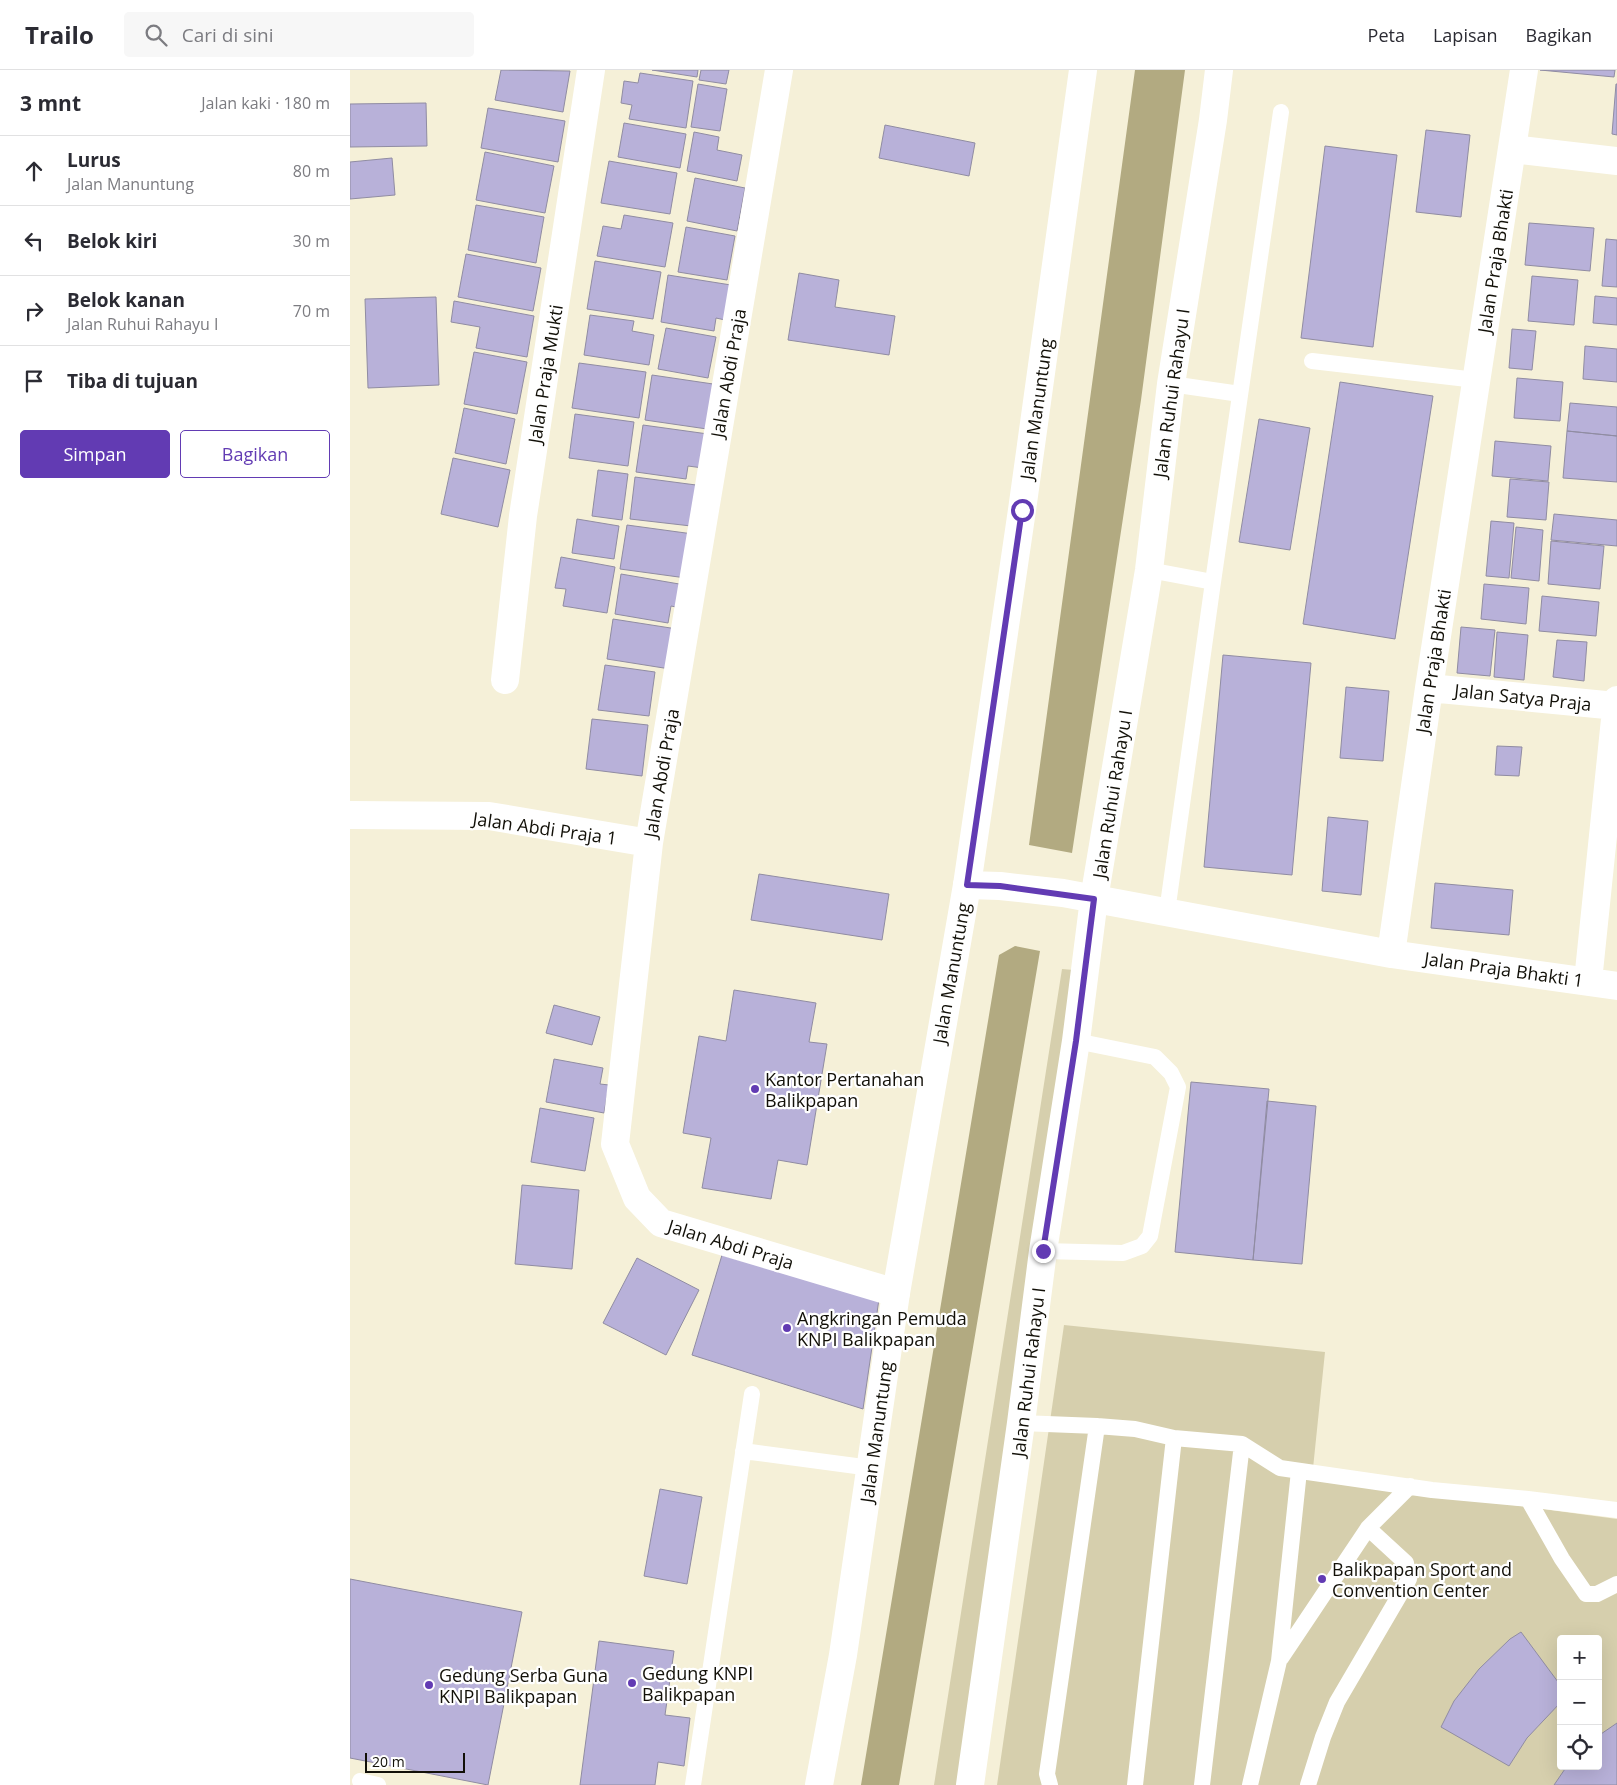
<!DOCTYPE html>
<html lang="id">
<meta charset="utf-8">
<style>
body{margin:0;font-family:"Open Sans",sans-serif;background:#f7f7f7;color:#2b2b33}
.controls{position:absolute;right:15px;bottom:15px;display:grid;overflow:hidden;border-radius:5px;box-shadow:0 5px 20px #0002}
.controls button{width:45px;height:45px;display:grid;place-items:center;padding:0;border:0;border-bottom:1px solid #e1e1e2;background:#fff;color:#2b2b33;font:25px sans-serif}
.scale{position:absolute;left:15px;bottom:12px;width:100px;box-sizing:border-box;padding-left:5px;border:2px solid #121008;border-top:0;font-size:14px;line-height:18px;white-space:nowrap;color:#121008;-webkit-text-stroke:4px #fff;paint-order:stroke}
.stop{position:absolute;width:15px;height:15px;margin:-11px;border:4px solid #623bb3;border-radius:50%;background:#fff}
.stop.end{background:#623bb3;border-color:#fff;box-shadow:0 1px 5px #0008}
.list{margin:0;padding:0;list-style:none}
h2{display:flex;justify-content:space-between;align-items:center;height:65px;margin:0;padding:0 20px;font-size:21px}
h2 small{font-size:16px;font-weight:400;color:#7c7c81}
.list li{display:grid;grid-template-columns:32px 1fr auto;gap:15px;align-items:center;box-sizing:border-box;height:70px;padding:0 20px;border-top:1px solid #e1e1e2}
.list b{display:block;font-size:19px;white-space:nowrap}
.list p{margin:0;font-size:16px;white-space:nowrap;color:#7c7c81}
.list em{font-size:16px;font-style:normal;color:#7c7c81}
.actions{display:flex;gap:10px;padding:15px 20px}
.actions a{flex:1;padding:11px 0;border:1px solid #623bb3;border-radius:5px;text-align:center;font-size:18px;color:#623bb3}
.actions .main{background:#623bb3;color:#fff}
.icon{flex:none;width:28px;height:28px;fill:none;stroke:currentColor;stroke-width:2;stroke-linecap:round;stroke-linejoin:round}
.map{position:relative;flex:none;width:1267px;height:1715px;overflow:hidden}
header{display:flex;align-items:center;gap:30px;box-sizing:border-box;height:70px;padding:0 25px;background:#fff;border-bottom:1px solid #e1e1e2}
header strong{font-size:24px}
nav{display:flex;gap:28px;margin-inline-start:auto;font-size:18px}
.search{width:350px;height:45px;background:#f7f7f7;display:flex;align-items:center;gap:12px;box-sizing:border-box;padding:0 18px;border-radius:5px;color:#7c7c81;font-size:19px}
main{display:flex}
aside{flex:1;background:#fff}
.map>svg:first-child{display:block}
.green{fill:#d6cfad;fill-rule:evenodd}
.water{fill:#b2aa81}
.building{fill:#b8b1d9;stroke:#908ca2}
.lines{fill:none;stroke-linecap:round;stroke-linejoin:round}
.lane{stroke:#fff;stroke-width:16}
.street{stroke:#fff;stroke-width:28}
.secondary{stroke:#fff;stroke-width:28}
.route{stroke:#623bb3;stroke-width:6}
.poi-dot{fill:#623bb3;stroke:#fff;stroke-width:2}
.labels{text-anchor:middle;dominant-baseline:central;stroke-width:4.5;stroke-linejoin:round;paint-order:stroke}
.street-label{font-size:18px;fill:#121008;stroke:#fff}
.poi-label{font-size:18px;fill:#121008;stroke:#fff;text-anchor:start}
</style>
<header>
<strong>Trailo</strong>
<div class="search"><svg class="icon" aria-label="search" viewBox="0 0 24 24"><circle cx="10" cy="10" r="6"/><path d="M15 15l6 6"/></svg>Cari di sini</div>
<nav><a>Peta</a><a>Lapisan</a><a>Bagikan</a></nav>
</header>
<main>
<aside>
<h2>3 mnt<small>Jalan kaki · 180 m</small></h2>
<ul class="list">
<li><svg class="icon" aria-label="ahead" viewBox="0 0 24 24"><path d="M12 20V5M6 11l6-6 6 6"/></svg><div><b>Lurus</b><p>Jalan Manuntung</p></div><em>80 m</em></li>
<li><svg class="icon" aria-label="left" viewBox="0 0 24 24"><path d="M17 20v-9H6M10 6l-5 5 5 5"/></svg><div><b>Belok kiri</b></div><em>30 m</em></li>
<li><svg class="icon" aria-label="right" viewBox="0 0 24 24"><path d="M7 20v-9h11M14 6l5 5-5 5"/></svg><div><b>Belok kanan</b><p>Jalan Ruhui Rahayu I</p></div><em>70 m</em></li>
<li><svg class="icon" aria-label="arrive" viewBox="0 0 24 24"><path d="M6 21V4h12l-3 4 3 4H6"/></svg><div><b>Tiba di tujuan</b></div></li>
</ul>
<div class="actions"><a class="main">Simpan</a><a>Bagikan</a></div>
</aside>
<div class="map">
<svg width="1267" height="1715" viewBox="0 0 1267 1715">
<rect width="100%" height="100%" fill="#f5f0d8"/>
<!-- green -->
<path class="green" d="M 712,899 L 735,901 L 610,1715 L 584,1715 Z
M 714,1255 L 975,1282 L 962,1408 L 1267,1449 L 1267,1715 L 647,1715 ZM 1211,1569 L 1248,1569 L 1248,1696 L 1211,1696 Z"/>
<!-- water -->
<path class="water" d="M 785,0 L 835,0 L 791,330 L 722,783 L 679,775 Z
M 665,876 L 690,881 L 549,1715 L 511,1715 L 649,885 Z"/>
<!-- building -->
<path class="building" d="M 151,0 L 220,1 L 213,42 L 145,30 Z
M 302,0 L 348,0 L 347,7 Z
M 351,0 L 379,0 L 376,14 L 349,10 Z
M 1190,0 L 1265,0 L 1264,7 Z
M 290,3 L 343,11 L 336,58 L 279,49 L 282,35 L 271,33 L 274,11 L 288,13 Z
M 348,14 L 377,19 L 370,61 L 341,57 Z
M 1266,14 L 1267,14 L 1267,65 L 1262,64 Z
M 76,33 L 77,76 L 0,77 L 0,34 Z
M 138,38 L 215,51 L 208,92 L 131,78 Z
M 274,53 L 336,64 L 330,98 L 268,87 Z
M 535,55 L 625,73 L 619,106 L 529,88 Z
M 1076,60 L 1120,65 L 1111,147 L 1066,142 Z
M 344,62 L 369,67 L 367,80 L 392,85 L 387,111 L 337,101 Z
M 975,76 L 1047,85 L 1023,277 L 951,268 Z
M 135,82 L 204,96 L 195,143 L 126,130 Z
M 42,88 L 45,125 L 0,129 L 0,92 Z
M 259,91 L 327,103 L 320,144 L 251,133 Z
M 345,108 L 395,118 L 387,161 L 337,151 Z
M 126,135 L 194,147 L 186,193 L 118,180 Z
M 274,145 L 323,153 L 315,197 L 247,186 L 253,156 L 271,159 Z
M 1179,153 L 1244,158 L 1240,201 L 1175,195 Z
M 336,157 L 385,166 L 377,210 L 328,202 Z
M 1256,169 L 1267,170 L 1267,217 L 1252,216 Z
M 116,184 L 191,198 L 183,241 L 108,227 Z
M 245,191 L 311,202 L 303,249 L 237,239 Z
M 449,203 L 489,210 L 485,237 L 545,246 L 539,285 L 438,270 Z
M 318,205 L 381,215 L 375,250 L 366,248 L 364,261 L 311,252 Z
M 1182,206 L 1228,210 L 1224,255 L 1178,251 Z
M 1245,226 L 1267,228 L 1267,255 L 1243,253 Z
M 86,227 L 89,315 L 18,318 L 15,229 Z
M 104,231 L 184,246 L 177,287 L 126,278 L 130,257 L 101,252 Z
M 240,245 L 284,251 L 282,261 L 304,265 L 299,295 L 234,285 Z
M 316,258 L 366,267 L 358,308 L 308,299 Z
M 1162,259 L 1186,261 L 1182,300 L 1159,298 Z
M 1235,276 L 1267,279 L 1267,312 L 1233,309 Z
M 124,282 L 177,292 L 167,344 L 114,334 Z
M 229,293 L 296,302 L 289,348 L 222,338 Z
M 302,305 L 363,314 L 357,359 L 295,350 Z
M 1167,308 L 1213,312 L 1210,351 L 1164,348 Z
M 990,312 L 1083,326 L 1045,569 L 953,554 Z
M 1220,333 L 1267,337 L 1267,366 L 1217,361 Z
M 114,338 L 165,349 L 156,394 L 105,383 Z
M 225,344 L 284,352 L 278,396 L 219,388 Z
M 909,349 L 960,358 L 940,480 L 889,472 Z
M 293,355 L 358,364 L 353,398 L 338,396 L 336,409 L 286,402 Z
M 1217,361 L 1267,366 L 1267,412 L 1213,408 Z
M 1145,371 L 1201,376 L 1198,411 L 1142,406 Z
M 103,388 L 160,400 L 148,457 L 91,444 Z
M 248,400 L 278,404 L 272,450 L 242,446 Z
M 285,407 L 346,415 L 341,456 L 280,449 Z
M 1160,409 L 1199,412 L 1196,450 L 1157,447 Z
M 1204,444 L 1267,450 L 1267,476 L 1201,470 Z
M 227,449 L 269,456 L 264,489 L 222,483 Z
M 1141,451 L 1164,453 L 1159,508 L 1136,506 Z
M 277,455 L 343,464 L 336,508 L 270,499 Z
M 1166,457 L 1193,460 L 1189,511 L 1161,508 Z
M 1201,471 L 1254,476 L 1250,519 L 1198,514 Z
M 211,487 L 265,497 L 257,543 L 213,536 L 216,519 L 205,518 Z
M 271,504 L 335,515 L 331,538 L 321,536 L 318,553 L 265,544 Z
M 1134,514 L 1179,518 L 1176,554 L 1131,549 Z
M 1192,526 L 1249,532 L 1246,566 L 1189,561 Z
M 263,549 L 327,559 L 320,599 L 257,589 Z
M 1111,557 L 1145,560 L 1140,606 L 1107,603 Z
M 1147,562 L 1178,565 L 1174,610 L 1144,607 Z
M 1207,570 L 1237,572 L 1234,611 L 1203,607 Z
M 873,585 L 961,593 L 942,805 L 854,797 Z
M 255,595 L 305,602 L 299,646 L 248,640 Z
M 996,617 L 1039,621 L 1033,691 L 990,688 Z
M 242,649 L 298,655 L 292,706 L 236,699 Z
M 1147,676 L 1172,677 L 1169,706 L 1145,705 Z
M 978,747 L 1018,751 L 1011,825 L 972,821 Z
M 409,804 L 539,824 L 532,870 L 401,850 Z
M 1085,813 L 1163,820 L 1159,865 L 1081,858 Z
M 384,920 L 466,933 L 459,972 L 477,974 L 457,1095 L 428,1090 L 421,1129 L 352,1118 L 361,1068 L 333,1063 L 349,966 L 376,971 Z
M 204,935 L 250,947 L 242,975 L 196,963 Z
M 204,989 L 253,998 L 250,1014 L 259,1015 L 254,1043 L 196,1032 Z
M 841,1012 L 919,1019 L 903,1190 L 825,1182 Z
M 917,1031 L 966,1036 L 952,1194 L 903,1190 Z
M 190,1038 L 244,1048 L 235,1101 L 181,1092 Z
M 172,1115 L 229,1120 L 222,1199 L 165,1194 Z
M 372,1185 L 529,1229 L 513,1339 L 342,1285 Z
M 287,1188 L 349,1220 L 316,1285 L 253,1253 Z
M 310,1419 L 352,1427 L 337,1514 L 294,1506 Z
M 0,1509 L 172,1542 L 138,1715 L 0,1688 Z
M 1171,1562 L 1211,1616 L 1211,1632 L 1177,1668 L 1159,1696 L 1091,1657 L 1104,1631 L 1129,1599 L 1160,1569 Z
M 249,1571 L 324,1581 L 315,1645 L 340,1648 L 334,1696 L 308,1692 L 305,1715 L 230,1715 Z
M 1267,1653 L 1267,1715 L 1204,1715 L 1217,1696 L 1248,1696 L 1248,1666 Z"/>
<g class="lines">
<!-- lane -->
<path class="lane" d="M 962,291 L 1126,310
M 821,314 L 890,324
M 799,500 L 863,512 L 817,842
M 863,512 L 931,42
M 693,1181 L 773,1183 L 792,1176 L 800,1166 L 828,1017 L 821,1003 L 805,987 L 726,971
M 671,1353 L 747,1356 L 785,1359 L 824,1368 L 892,1374 L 930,1398 L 1082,1420 L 1178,1429 L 1212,1489 L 1236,1524 L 1247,1524 L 1267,1514
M 393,1381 L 521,1398
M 1178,1429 L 1267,1440
M 931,1588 L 1018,1458 L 1060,1416
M 10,1711 L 28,1715
M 343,1715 L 402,1324
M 700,1715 L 697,1704 L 747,1356
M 785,1715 L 824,1368
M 852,1715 L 892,1374
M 900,1715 L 929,1591 L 949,1401
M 958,1715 L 973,1667 L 987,1632 L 1059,1509 L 1056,1493 L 1018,1458"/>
<!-- street -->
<path class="street" d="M 429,0 L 299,773 L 265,1074 L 287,1128 L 311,1153 L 546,1223
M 1162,79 L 1267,91
M 155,610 L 173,446 L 241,0
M 1079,618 L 1267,636
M 0,745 L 139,746 L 299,773
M 617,815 L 650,816 L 713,823 L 1041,884 L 1079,618 L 1174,0
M 1041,884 L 1267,916
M 1238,911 L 1267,630"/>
<!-- secondary -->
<path class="secondary" d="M 469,1715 L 493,1585 L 546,1223 L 617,815 L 672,440 L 733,0
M 620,1715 L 671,1353 L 693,1181 L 726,971 L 744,829 L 799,500 L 821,314 L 863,50 L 869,0"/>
</g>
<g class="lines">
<!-- route -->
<path class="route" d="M 672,440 L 617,815 L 650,816 L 744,829 L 726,971 L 693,1181"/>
</g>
<!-- markers -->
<g class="poi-dot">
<circle cx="405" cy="1019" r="5"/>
<circle cx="437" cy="1258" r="5"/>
<circle cx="972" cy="1509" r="5"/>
<circle cx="282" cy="1613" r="5"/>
<circle cx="79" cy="1615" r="5"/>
</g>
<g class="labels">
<!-- street labels -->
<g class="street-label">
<text transform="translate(1145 191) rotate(-81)">Jalan Praja Bhakti</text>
<text transform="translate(378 303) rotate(-80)">Jalan Abdi Praja</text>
<text transform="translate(195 304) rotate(-81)">Jalan Praja Mukti</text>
<text transform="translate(821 323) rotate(-82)">Jalan Ruhui Rahayu I</text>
<text transform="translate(686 339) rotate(-82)">Jalan Manuntung</text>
<text transform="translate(1083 591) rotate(-81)">Jalan Praja Bhakti</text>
<text transform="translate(1173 627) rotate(6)">Jalan Satya Praja</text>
<text transform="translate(311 703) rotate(-80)">Jalan Abdi Praja</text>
<text transform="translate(762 724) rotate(-81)">Jalan Ruhui Rahayu I</text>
<text transform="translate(195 758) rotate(8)">Jalan Abdi Praja 1</text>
<text transform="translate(1154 899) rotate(8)">Jalan Praja Bhakti 1</text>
<text transform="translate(601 903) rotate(-80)">Jalan Manuntung</text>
<text transform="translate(381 1174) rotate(17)">Jalan Abdi Praja</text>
<text transform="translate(678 1302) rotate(-83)">Jalan Ruhui Rahayu I</text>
<text transform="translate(526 1362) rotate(-82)">Jalan Manuntung</text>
</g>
<!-- poi labels -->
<g class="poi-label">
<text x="415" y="1009">Kantor Pertanahan<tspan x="415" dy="21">Balikpapan</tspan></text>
<text x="447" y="1248">Angkringan Pemuda<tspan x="447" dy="21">KNPI Balikpapan</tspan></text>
<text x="982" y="1499">Balikpapan Sport and<tspan x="982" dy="21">Convention Center</tspan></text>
<text x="292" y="1603">Gedung KNPI<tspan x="292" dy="21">Balikpapan</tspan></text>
<text x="89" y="1605">Gedung Serba Guna<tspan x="89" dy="21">KNPI Balikpapan</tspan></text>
</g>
</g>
</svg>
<div class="controls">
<button>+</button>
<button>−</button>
<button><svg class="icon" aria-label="locate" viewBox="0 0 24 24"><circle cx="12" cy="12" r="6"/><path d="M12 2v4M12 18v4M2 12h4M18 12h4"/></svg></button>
</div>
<div class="scale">20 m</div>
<div class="stop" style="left:672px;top:440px"></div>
<div class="stop end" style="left:693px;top:1181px"></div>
</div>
</main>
